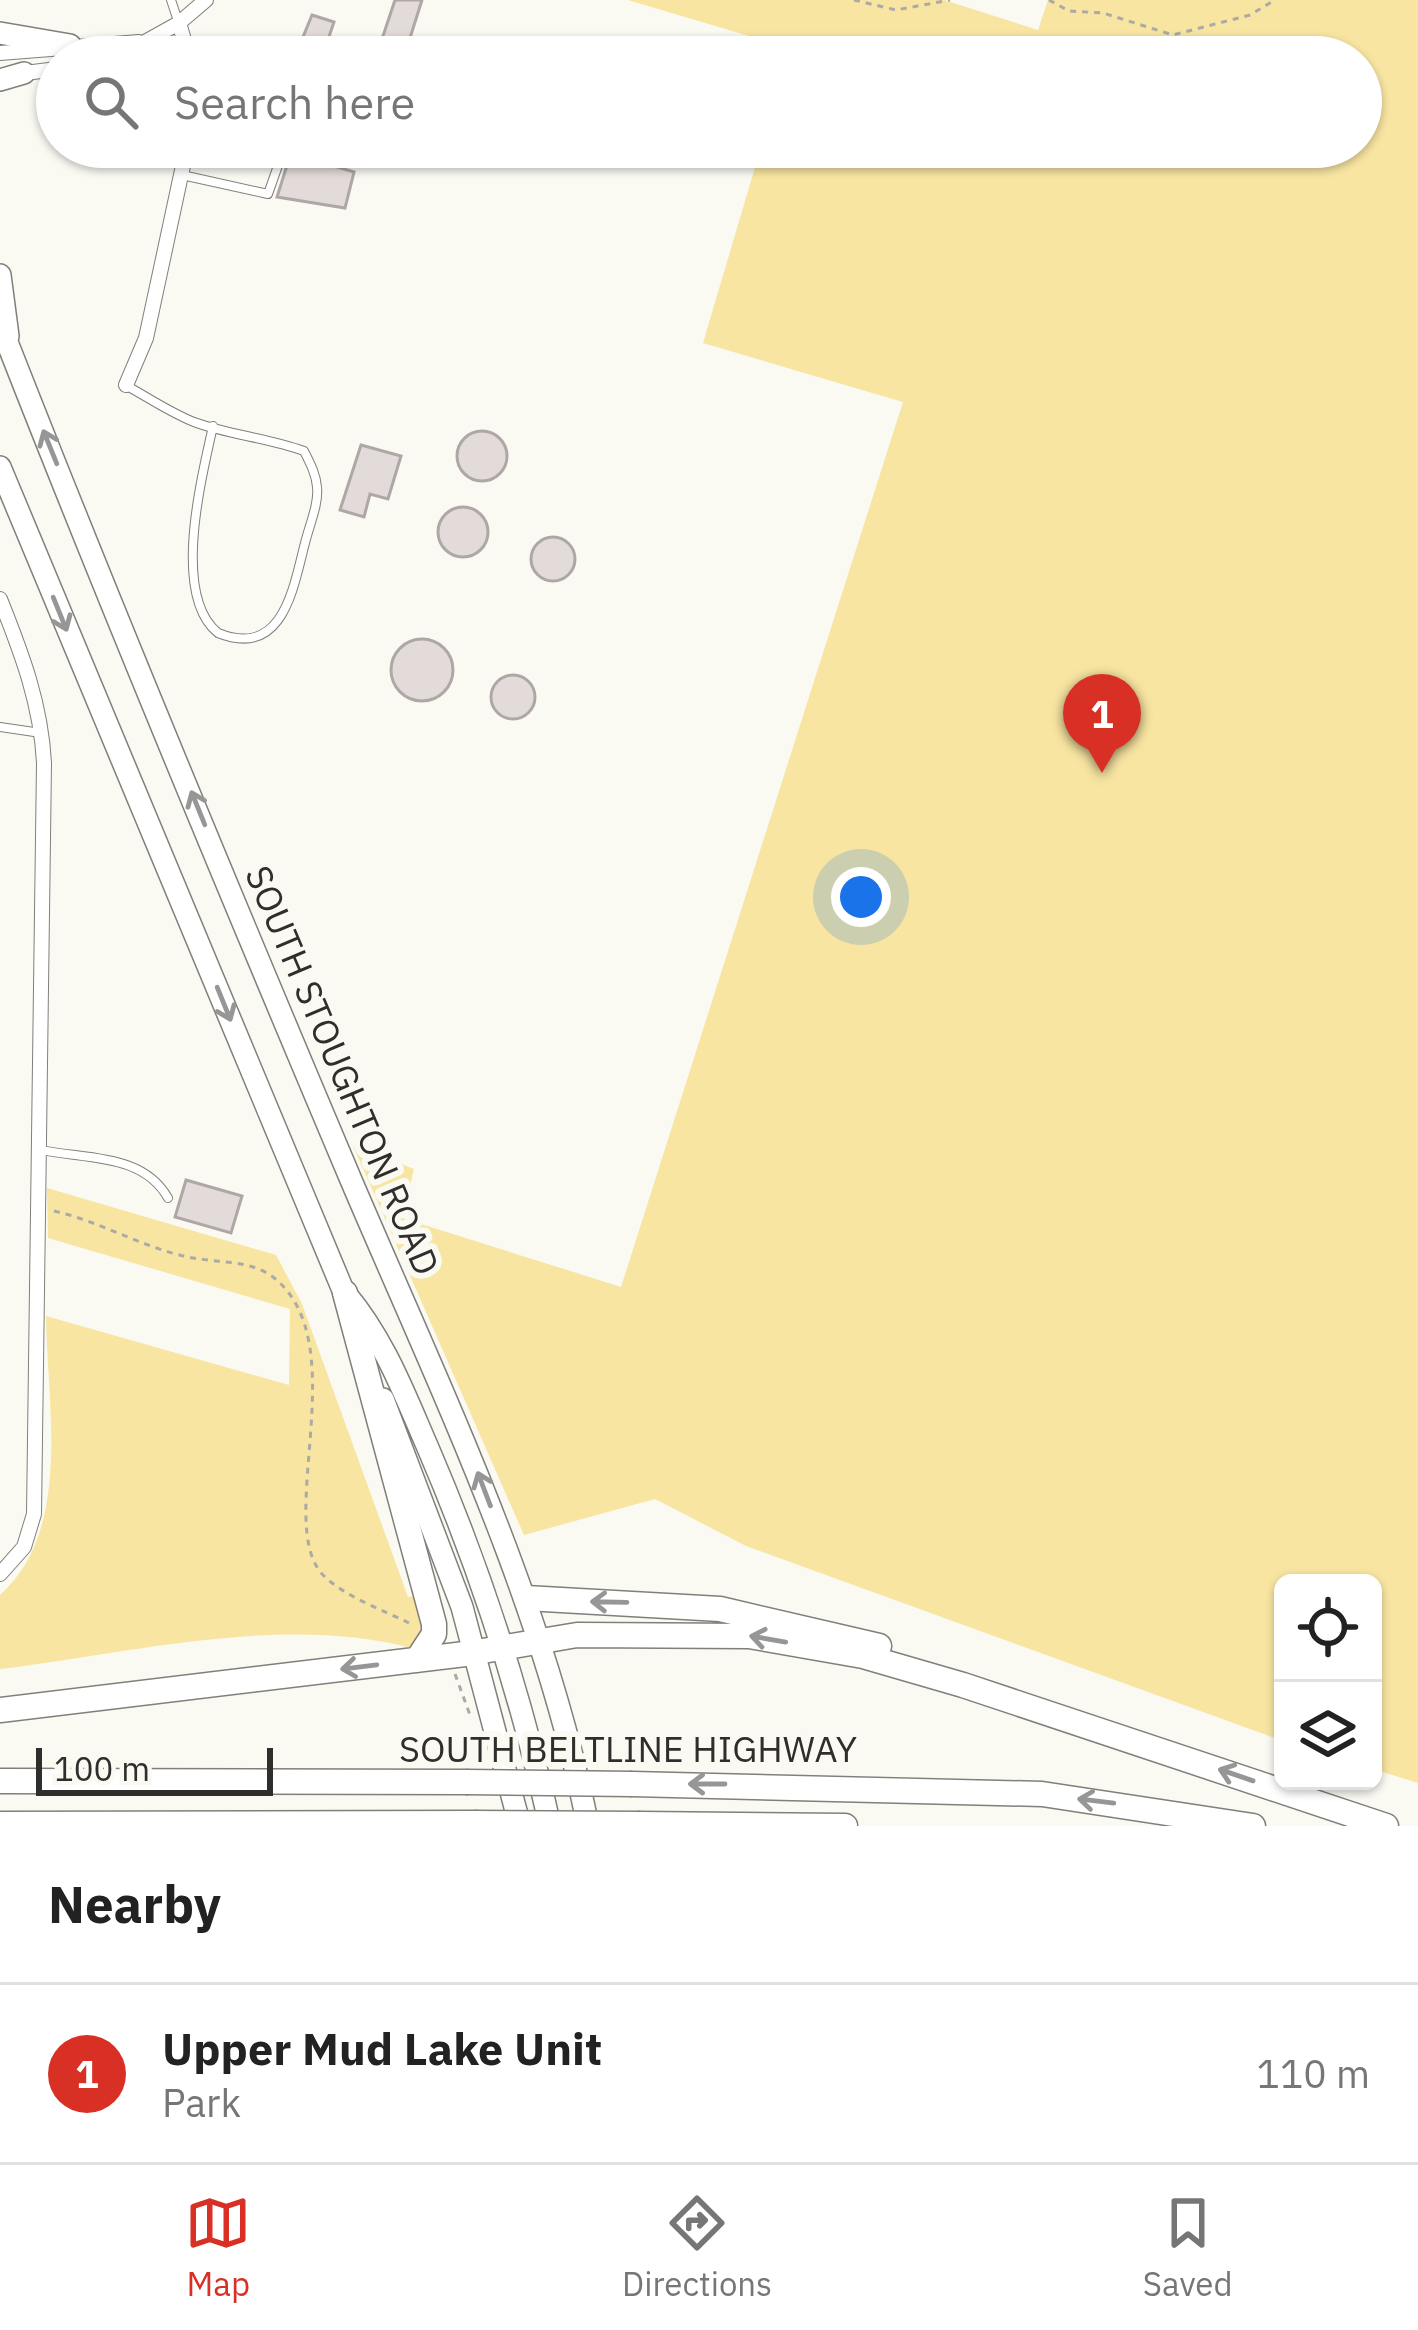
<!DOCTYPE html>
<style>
body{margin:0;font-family:"IBM Plex Sans",sans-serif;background:#f6f6f6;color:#222}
.controls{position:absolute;right:36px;bottom:36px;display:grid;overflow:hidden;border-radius:18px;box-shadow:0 3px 9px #0004}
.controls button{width:108px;height:108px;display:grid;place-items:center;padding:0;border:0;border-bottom:3px solid #e0e0e0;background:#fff;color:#222;font:60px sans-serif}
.scale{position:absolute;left:36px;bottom:30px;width:237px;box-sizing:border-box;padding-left:12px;border:6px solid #2f2e2c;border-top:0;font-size:33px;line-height:42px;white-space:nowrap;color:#2f2e2c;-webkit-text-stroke:9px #faf9f2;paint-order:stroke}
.you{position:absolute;left:861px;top:897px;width:42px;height:42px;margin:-30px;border:9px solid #fff;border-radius:50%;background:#1a73e8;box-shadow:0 0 0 18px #1a73e833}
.badge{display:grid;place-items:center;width:78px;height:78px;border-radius:50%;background:#d93025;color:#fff;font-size:39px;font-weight:700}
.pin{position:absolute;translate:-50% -99px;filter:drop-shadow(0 3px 6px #0008)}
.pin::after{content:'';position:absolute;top:63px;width:42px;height:36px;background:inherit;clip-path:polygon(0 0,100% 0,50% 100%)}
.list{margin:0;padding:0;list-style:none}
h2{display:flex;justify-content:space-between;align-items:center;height:156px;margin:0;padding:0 48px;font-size:51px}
h2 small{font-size:39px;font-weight:400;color:#767676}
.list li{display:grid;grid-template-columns:78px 1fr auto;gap:36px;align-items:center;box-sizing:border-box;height:180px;padding:0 48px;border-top:3px solid #e0e0e0}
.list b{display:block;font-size:45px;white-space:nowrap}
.list p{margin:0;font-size:39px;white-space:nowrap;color:#767676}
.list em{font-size:39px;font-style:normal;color:#767676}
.icon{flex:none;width:66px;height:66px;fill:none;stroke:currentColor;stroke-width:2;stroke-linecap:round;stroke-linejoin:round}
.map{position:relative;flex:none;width:1418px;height:1826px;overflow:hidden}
.search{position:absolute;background:#fff;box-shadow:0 3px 9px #0004;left:36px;right:36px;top:36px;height:132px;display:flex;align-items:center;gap:30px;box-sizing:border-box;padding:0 42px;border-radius:66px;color:#767676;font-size:45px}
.sheet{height:336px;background:#fff}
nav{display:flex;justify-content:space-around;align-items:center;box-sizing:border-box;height:168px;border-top:3px solid #e0e0e0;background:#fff;font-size:33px;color:#767676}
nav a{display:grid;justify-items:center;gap:6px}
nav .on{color:#d93025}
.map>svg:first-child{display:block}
.green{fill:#f8e5a2}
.building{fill:#e3dbda;stroke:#aea7a6;stroke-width:3}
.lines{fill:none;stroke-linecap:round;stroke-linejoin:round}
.lane-casing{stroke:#807f79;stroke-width:10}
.street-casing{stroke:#807f79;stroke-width:16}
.primary-casing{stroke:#807f79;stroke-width:24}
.highway-casing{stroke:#807f79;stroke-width:27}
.path{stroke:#abaaa5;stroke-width:3;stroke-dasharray:6 6;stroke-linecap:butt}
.lane{stroke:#fff;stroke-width:8}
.street{stroke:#fff;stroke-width:14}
.primary{stroke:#fff;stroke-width:21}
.highway{stroke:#fff;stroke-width:24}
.highway-bridge-casing{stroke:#807f79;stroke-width:27;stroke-linecap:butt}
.highway-bridge{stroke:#fff;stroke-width:24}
.oneway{stroke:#979696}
.labels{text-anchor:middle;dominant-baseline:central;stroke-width:12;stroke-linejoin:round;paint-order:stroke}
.street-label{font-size:36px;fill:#2f2e2c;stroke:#faf9f2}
</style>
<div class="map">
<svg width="1418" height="1826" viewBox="0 0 1418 1826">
<rect width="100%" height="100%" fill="#faf9f2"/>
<!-- green -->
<path class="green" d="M 628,0 L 944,0 L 1038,30 L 1048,0 L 1418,0 L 1418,1783 L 1373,1769 L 1373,1583 L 1283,1583 L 1283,1741 L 746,1546 L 655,1499 L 524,1535 L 353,1146 L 414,1169 L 402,1218 L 621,1287 L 903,402 L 703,343 L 761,147 L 1361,147 L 1361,57 L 787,57 L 789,48 Z
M 47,1188 L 276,1255 L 302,1304 L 408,1597 L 414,1596 L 424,1626 L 411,1648 C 284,1614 130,1653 0,1669 L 0,1595 C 73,1530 47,1406 46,1316 L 289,1385 L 290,1309 L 48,1238 Z"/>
<!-- building -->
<path class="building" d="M 395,0 L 422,0 L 404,57 L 376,57 Z
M 312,15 L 334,22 L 322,57 L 296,54 Z
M 298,155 L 354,172 L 345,208 L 277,197 L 288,162 Z
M457 456a25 25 0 1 1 50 0a25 25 0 1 1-50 0Z
M 361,445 L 401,456 L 388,499 L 370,494 L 364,517 L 340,510 Z
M438 532a25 25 0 1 1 50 0a25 25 0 1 1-50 0Z
M531 559a22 22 0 1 1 44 0a22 22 0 1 1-44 0Z
M391 670a31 31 0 1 1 62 0a31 31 0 1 1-62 0Z
M491 697a22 22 0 1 1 44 0a22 22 0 1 1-44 0Z
M 186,1180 L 242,1196 L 231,1233 L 175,1217 Z"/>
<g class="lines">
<!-- lane casing -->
<g class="lane-casing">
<path id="lane" d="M 171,0 L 178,21
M 281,157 L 295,147
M 182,175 L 268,194 L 281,157 L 273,147
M 127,386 C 149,398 171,413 194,422 C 229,435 269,438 304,451 C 310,463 316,474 317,487 C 319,504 309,526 305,543 C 293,589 283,659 218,633 C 171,595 202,477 213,426
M 0,727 L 41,733
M 37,1149 C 84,1160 142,1152 168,1198"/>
</g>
<!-- street casing -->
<g class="street-casing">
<path id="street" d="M 179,23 L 189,57
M 0,53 L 139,42
M 118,57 L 179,23 L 206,0
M 17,74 L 57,69
M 126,385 L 146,338 L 187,147
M 0,599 C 22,654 41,704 44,763 L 34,1514 L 24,1547 L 0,1574"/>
</g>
<!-- primary casing -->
<g class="primary-casing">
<path id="primary" d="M 0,33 L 70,45
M 0,80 L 24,73
M 0,275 L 8,336
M 0,324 C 112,611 231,896 351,1180 C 441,1391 543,1600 588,1826
M 0,467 L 350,1307
M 345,1293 C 384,1339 404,1393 428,1448 C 481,1571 521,1695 550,1826
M 383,1399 L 462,1607 L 520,1826"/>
</g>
<!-- highway casing -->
<g class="highway-casing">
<path id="highway" d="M 345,1293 L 434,1624 L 434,1634 L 417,1660
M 526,1598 L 720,1609 L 879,1646
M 0,1710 L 465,1654 L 577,1635 L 749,1636 L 863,1656 L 963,1685 L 1386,1826
M 0,1781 L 466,1782
M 632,1784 L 1042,1794 L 1253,1826
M 0,1824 L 475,1823
M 640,1824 L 845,1826"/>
</g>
<!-- path -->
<path class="path" d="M 854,0 L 896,10 L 950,0
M 1049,0 L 1069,11 L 1103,13 L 1173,35 L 1250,15 L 1275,0
M 54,1211 C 102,1222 145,1249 193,1258 C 220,1263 250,1260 273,1277 C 357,1342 273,1523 323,1575 C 345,1597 383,1610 411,1624
M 455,1674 L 470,1715"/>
<!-- lane -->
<use href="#lane" class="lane"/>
<!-- street -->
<use href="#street" class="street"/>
<!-- primary -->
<use href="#primary" class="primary"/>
<!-- highway -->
<use href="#highway" class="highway"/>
<!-- highway-bridge casing -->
<g class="highway-bridge-casing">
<path id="highway-bridge" d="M 466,1782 L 632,1784
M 475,1823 L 640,1824"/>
</g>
<!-- highway-bridge -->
<use href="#highway-bridge" class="highway-bridge"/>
</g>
<!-- one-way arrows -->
<defs><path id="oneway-shaft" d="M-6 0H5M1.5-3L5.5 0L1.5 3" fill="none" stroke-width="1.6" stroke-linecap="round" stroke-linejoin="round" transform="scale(3)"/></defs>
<g class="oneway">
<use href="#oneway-shaft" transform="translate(50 447) rotate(-112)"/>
<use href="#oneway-shaft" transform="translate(60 614) rotate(68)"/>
<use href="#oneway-shaft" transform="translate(198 808) rotate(-112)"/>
<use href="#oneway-shaft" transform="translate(224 1004) rotate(68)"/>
<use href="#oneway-shaft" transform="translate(484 1489) rotate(-111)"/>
<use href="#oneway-shaft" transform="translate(609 1602) rotate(-179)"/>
<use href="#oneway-shaft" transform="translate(768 1639) rotate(-170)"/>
<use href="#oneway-shaft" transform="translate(359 1667) rotate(173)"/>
<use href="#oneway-shaft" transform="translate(1236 1775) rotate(-161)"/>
<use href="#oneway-shaft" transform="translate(707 1784) rotate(-180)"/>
<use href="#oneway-shaft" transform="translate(1096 1801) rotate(-173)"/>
</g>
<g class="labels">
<!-- street labels -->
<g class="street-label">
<text transform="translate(343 1070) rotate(67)">SOUTH STOUGHTON ROAD</text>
<text x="628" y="1748">SOUTH BELTLINE HIGHWAY</text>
</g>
</g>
</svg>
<div class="controls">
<button><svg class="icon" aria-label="locate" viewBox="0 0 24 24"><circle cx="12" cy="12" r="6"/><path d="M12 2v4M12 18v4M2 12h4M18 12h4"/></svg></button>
<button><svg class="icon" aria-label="layers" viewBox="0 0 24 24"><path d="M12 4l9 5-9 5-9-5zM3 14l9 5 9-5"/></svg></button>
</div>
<div class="scale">100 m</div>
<div class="you"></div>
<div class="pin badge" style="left:1102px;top:773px">1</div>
<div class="search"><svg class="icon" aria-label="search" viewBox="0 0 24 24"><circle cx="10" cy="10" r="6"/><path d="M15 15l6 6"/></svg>Search here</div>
</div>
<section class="sheet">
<h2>Nearby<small></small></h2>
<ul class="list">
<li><span class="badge">1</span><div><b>Upper Mud Lake Unit</b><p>Park</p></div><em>110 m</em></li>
</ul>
</section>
<nav>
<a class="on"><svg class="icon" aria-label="map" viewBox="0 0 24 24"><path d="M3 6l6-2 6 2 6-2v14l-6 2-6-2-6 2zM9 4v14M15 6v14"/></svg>Map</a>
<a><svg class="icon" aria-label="directions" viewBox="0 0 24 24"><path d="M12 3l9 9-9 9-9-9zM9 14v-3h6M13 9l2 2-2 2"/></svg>Directions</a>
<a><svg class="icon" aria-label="saved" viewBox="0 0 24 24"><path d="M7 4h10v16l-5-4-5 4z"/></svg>Saved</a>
</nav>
